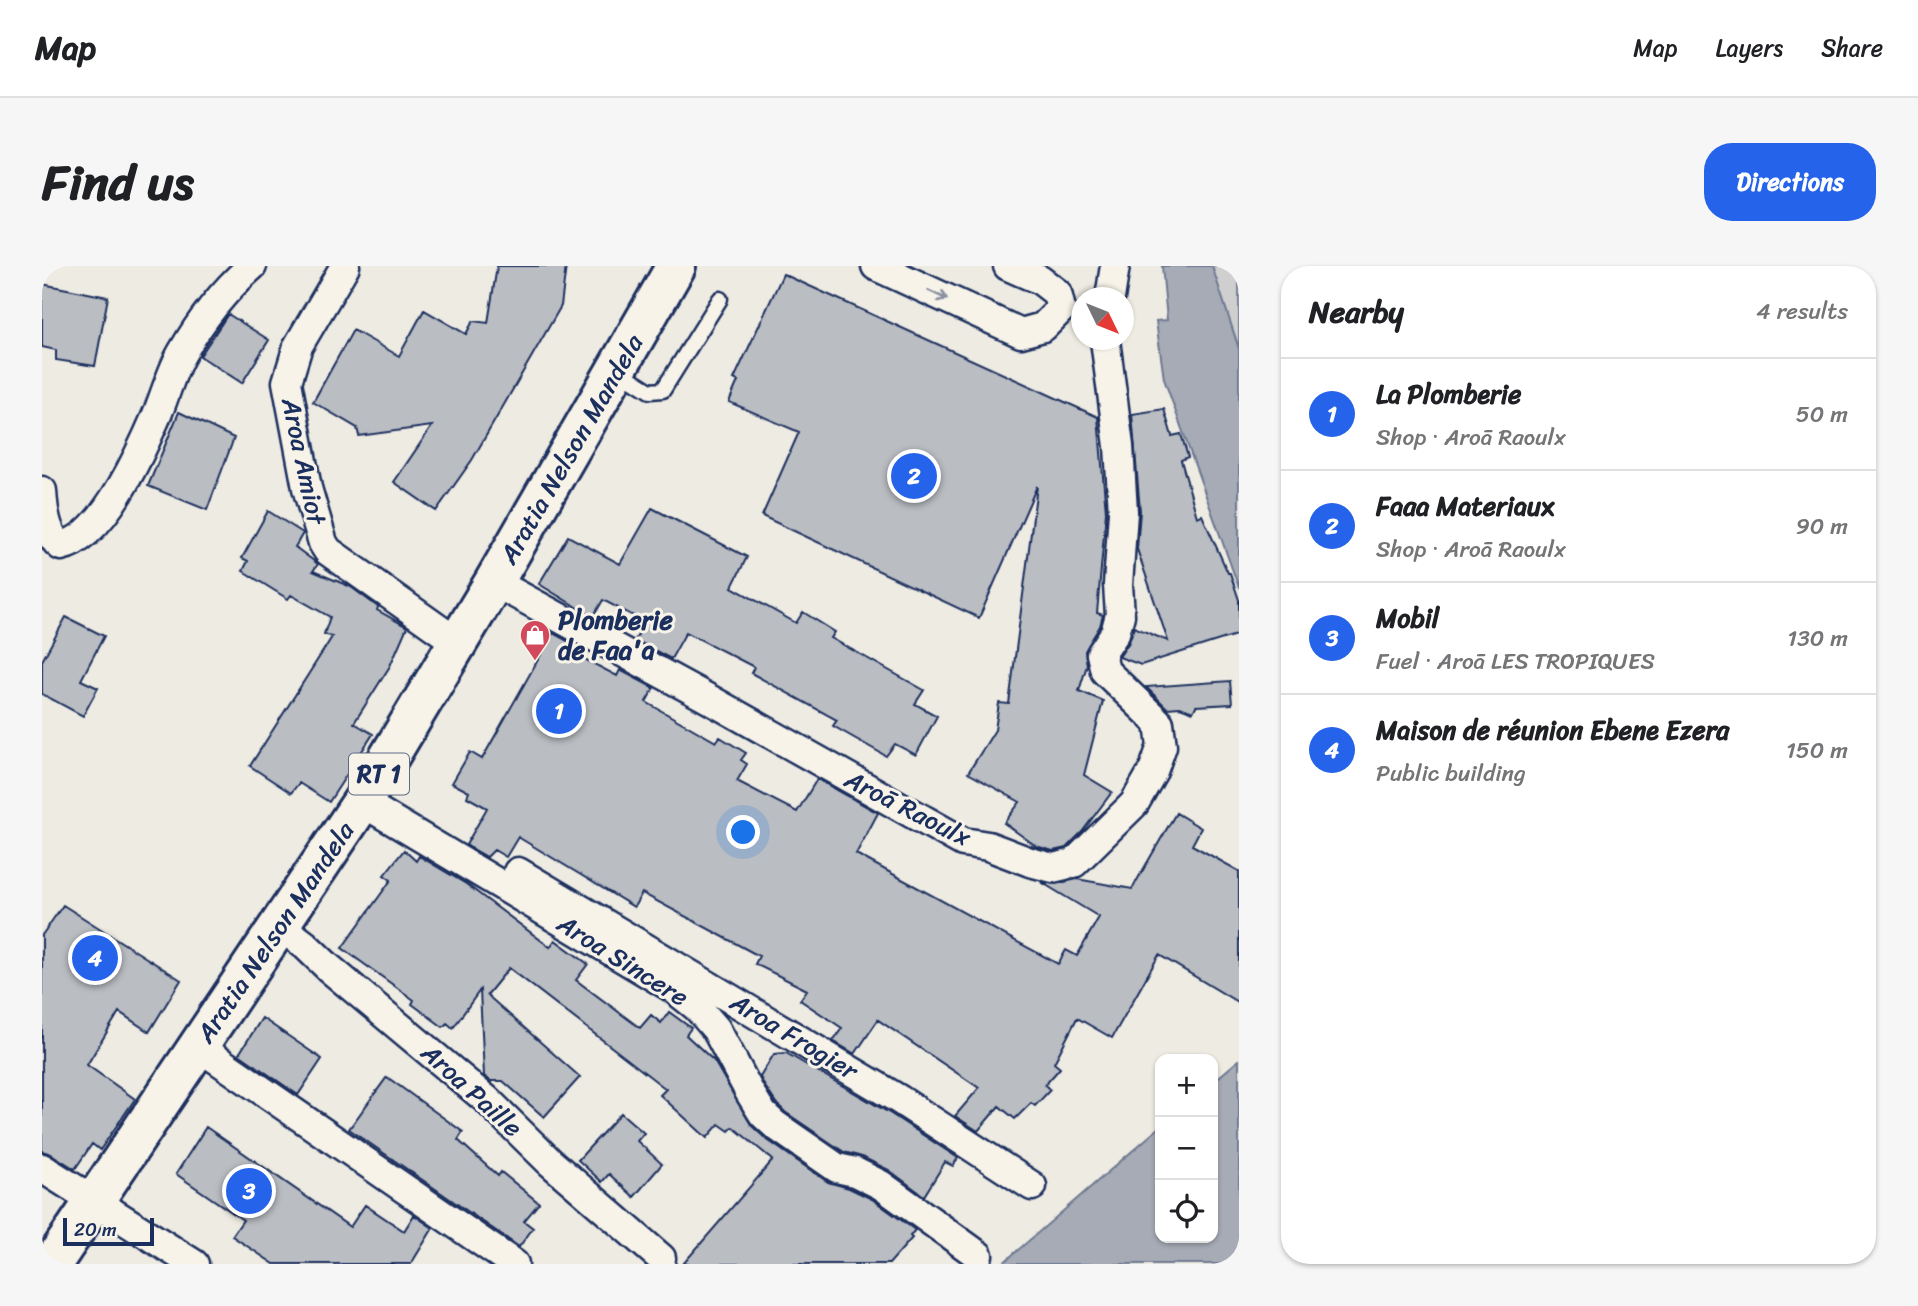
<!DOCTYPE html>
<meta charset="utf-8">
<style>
body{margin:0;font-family:Sriracha,sans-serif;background:#f6f6f6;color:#202124}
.controls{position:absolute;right:21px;bottom:21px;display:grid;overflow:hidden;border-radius:14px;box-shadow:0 2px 5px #0004}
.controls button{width:63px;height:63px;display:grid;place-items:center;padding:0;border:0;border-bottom:2px solid #e0e0e0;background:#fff;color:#202124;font:35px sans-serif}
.compass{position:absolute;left:1029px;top:21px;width:63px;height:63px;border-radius:50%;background:#fff;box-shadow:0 2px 5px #0004;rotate:133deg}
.scale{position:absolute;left:21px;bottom:18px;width:91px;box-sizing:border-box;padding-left:7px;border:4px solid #1b2f5e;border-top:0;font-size:19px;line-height:24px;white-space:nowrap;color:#1b2f5e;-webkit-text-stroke:5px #f7f3e8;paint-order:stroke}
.you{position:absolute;left:702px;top:567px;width:24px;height:24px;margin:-18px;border:5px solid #fff;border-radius:50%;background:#1a73e8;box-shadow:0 0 0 10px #1a73e833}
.badge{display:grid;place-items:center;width:46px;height:46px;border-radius:50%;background:#2563eb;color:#fff;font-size:23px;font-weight:700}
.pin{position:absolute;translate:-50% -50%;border:4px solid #fff;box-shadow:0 2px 7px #0006}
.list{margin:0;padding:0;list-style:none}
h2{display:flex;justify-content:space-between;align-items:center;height:91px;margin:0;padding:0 28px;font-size:30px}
h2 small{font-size:23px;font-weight:400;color:#757577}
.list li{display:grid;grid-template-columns:46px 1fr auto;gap:21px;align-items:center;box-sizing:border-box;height:112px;padding:0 28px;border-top:2px solid #e0e0e0}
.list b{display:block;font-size:26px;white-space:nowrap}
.list p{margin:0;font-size:23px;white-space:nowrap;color:#757577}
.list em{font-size:23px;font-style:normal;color:#757577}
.icon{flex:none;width:38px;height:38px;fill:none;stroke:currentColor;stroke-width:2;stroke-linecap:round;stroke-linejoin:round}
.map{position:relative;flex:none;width:1197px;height:998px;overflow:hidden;border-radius:28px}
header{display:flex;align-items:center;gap:42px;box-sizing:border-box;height:98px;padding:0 35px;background:#fff;border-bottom:2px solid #e0e0e0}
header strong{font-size:33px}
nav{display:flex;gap:38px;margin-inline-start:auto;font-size:24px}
.intro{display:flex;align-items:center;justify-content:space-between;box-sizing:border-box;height:168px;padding:0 42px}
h1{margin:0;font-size:49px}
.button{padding:18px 32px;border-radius:28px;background:#2563eb;color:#fff;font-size:24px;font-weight:700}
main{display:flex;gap:42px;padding:0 42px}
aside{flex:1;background:#fff;border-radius:28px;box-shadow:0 2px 5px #0004}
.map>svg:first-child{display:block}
.green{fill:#cfcfcf;stroke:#757f96;stroke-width:2}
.water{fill:#a6abb5;stroke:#6e7992;stroke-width:2}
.building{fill:#babdc2;stroke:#1b2f5e;stroke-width:2}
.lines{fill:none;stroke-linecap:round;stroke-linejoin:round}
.lane-casing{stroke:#1b2f5e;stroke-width:19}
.street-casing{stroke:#1b2f5e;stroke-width:33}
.primary-casing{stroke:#1b2f5e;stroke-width:44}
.lane{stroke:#f7f3e8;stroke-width:14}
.street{stroke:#f7f3e8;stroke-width:28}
.primary{stroke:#f7f3e8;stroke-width:38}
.oneway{stroke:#8991a3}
.labels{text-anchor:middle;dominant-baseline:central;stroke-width:6;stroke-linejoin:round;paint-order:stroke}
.shield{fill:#f7f3e8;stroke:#5d6a87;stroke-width:2}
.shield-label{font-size:24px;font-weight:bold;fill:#1b2f5e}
.street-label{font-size:26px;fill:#1b2f5e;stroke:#f7f3e8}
.poi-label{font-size:26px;font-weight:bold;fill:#1b2f5e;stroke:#f7f3e8;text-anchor:start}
</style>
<header>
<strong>Map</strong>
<nav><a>Map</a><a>Layers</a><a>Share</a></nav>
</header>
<div class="intro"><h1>Find us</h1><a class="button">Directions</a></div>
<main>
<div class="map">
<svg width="1197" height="998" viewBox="0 0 1197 998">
<rect width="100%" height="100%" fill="#eeebe2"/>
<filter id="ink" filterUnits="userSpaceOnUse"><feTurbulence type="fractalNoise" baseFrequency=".0143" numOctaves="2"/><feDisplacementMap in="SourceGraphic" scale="14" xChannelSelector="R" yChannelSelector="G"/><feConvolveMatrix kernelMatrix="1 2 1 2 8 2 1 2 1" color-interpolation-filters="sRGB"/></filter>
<g filter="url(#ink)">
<!-- green -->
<path class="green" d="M 1170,0 L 1197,0 L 1197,83 L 1170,3 Z"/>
<!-- water -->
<path class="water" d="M 1120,0 L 1170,0 L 1197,83 L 1197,322 L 1122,113 L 1114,55 L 1125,54 Z
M 1197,794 L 1197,998 L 960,998 L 1118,861 L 1118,972 L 1171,972 L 1171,816 Z"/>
<!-- building -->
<path class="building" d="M 455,0 L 524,0 L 519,40 L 430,194 L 394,245 L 352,216 L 390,160 L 317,170 L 315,162 L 271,136 L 311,64 L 357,90 L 382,44 L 424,68 L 431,55 L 446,57 Z
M 741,8 L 1056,151 L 1064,246 L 1055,347 L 1061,349 L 1058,360 L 1043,385 L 1045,399 L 1037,425 L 1061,435 L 1042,509 L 1070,526 L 1040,566 L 1024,582 L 1011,585 L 994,580 L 962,557 L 978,536 L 926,507 L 953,464 L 957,437 L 967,438 L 995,220 L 937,352 L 720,250 L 757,166 L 687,136 L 696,115 L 692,113 Z
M 0,18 L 66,31 L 53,100 L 14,94 L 14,84 L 0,81 Z
M 186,48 L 227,74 L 200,117 L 158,90 Z
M 1122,143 L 1130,170 L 1139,168 L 1146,191 L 1139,194 L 1155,251 L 1160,249 L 1186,307 L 1188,307 L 1197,334 L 1197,368 L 1099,399 L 1077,391 L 1087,376 L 1092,361 L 1126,375 L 1095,283 L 1098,245 L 1090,148 Z
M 137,146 L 192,172 L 165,244 L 106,220 Z
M 610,242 L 705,291 L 690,321 L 754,357 L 761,346 L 793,366 L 789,372 L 882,424 L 873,438 L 895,450 L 874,489 L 853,478 L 844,490 L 791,460 L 795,454 L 709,407 L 712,401 L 644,366 L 629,393 L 593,374 L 603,356 L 561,334 L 551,351 L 497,318 L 526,270 L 578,298 Z
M 226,245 L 261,267 L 253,281 L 276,298 L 271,305 L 309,321 L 336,341 L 335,344 L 365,361 L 348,400 L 312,457 L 331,468 L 287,536 L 257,517 L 249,527 L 208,500 L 290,371 L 282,368 L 288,351 L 249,329 L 246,333 L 201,305 L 206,295 L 200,292 Z
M 24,351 L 62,370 L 39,414 L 56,422 L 41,450 L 0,428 L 0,395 Z
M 511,367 L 535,380 L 531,387 L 575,410 L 578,404 L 612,422 L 604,436 L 674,476 L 678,471 L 704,487 L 699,494 L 705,498 L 695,515 L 755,546 L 775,513 L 836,547 L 814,588 L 1016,698 L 1024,684 L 1035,690 L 1057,651 L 999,616 L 1014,618 L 1035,613 L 1090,623 L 1134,547 L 1159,562 L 1150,579 L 1197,605 L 1197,737 L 1117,689 L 1070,772 L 1035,752 L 1012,797 L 1018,802 L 1003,819 L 1008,824 L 993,840 L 989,837 L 973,853 L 957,840 L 936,865 L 913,850 L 937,822 L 836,754 L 813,788 L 791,775 L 800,762 L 758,734 L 765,724 L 713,698 L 717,690 L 600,627 L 592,641 L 476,571 L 464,591 L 452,584 L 445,591 L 424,579 L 445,542 L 425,531 L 427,526 L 410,517 L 428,486 L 440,493 Z
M 1188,415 L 1190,438 L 1154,440 L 1151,446 L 1138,441 L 1125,442 L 1104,421 Z
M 362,584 L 374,595 L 377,590 L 424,618 L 508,681 L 513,674 L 546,698 L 534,714 L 598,762 L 609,749 L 619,757 L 627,746 L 649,762 L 644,769 L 672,795 L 710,860 L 724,873 L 786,916 L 807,922 L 830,933 L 873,964 L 868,970 L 870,972 L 847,998 L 641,998 L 731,894 L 691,861 L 687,865 L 677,858 L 665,872 L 618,829 L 624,823 L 467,702 L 445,729 L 538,811 L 502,851 L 461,815 L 449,815 L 442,810 L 438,724 L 411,762 L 405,757 L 401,761 L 370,738 L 372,734 L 300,682 L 349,614 L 342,609 Z
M 21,639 L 139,714 L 107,766 L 77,746 L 45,799 L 93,833 L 58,884 L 50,878 L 33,903 L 9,888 L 0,885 L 0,669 Z
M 220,752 L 280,793 L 256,829 L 197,788 Z
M 744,787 L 849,848 L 916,892 L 911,900 L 903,896 L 882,930 L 847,904 L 820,891 L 802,886 L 743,846 L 734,837 L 722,819 L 718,811 L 732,788 Z
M 345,811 L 421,866 L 416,874 L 456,910 L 459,906 L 497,937 L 482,955 L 491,962 L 477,981 L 307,863 Z
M 579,847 L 602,867 L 595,875 L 620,898 L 592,931 L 567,908 L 560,916 L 536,894 Z
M 164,861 L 308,961 L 323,939 L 362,965 L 372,949 L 391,962 L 369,998 L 232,998 L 190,970 L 201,954 L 134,908 Z"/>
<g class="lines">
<!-- lane casing -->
<g class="lane-casing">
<path id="lane" d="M 575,104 L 608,125 L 621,124 L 678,33"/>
</g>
<!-- street casing -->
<g class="street-casing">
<path id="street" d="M 303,0 L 256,80 L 245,116 L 265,222 L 281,277 L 286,285 L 416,377
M 834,0 L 979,67 L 1001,61 L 1019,43
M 966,0 L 998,14 L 1015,27 L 1019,43
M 1068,32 L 1073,0
M 0,225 C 1,243 4,269 19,280 C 61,272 98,188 114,151 C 123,130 129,106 140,87 C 159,54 181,25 210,0
M 452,316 L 667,433 L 921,576 L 946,580 L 988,596 L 1011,602 L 1032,597 L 1092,538 L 1111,505 L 1120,480 L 1117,457 L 1063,405 L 1059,388 L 1073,367 L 1078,349 L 1076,319 L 1081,246 L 1077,180 L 1063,74
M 320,536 L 631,722 L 655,741 L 674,763 L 708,827 L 721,848 L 733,859 L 795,902 L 813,906 L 839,919 L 936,989
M 476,606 L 858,834 L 990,920
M 238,660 L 263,679 L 287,702 L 445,834 L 508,896 L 619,992
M 157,781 L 472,998
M 0,902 L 152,998"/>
</g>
<!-- primary casing -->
<g class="primary-casing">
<path id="primary" d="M 10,998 L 320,536 L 452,316 L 634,0"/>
</g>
<!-- lane -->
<use href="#lane" class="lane"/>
<!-- street -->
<use href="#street" class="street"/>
<!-- primary -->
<use href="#primary" class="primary"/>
</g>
<!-- one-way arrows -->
<defs><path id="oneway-shaft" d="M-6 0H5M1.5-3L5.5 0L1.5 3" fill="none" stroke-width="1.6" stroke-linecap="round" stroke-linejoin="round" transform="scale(1.75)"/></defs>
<use class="oneway" href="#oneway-shaft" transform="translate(896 29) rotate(25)"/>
</g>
<!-- icons -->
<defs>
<g id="shop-pin" transform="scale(1.575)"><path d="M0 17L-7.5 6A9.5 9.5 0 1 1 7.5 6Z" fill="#d1495b" stroke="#f7f3e8"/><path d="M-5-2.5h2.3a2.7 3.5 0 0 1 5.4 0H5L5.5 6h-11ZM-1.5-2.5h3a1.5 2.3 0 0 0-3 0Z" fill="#fff"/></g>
</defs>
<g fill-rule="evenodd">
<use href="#shop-pin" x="493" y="369"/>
</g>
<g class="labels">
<!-- shield labels -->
<rect class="shield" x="307" y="487.5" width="60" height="41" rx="5"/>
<g class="shield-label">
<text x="337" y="508">RT 1</text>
</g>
<!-- street labels -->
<g class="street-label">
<text transform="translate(529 183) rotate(-60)">Aratia Nelson Mandela</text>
<text transform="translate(262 195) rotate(78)">Aroa Amiot</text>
<text transform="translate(866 542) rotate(27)">Aroā Raoulx</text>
<text transform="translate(233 666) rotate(-56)">Aratia Nelson Mandela</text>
<text transform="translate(581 694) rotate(32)">Aroa Sincere</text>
<text transform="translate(752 770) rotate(31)">Aroa Frogier</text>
<text transform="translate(430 824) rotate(42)">Aroa Paille</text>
</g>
<!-- poi labels -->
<g class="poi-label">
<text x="516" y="354">Plomberie<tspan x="516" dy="30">de Faa'a</tspan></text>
</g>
</g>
</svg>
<div class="controls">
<button>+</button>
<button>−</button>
<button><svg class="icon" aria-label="locate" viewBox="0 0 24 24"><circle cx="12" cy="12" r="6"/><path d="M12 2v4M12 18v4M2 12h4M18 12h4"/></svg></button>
</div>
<svg class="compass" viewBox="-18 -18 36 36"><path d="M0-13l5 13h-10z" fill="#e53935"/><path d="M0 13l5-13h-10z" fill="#757577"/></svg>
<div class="scale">20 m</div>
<div class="you"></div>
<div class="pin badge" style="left:517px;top:445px">1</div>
<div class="pin badge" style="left:872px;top:210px">2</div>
<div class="pin badge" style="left:207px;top:925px">3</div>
<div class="pin badge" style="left:53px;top:692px">4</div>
</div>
<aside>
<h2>Nearby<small>4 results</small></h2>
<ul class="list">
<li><span class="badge">1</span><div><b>La Plomberie</b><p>Shop · Aroā Raoulx</p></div><em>50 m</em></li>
<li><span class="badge">2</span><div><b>Faaa Materiaux</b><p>Shop · Aroā Raoulx</p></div><em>90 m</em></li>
<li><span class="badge">3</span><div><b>Mobil</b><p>Fuel · Aroā LES TROPIQUES</p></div><em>130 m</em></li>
<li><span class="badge">4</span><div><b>Maison de réunion Ebene Ezera</b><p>Public building</p></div><em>150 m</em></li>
</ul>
</aside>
</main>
